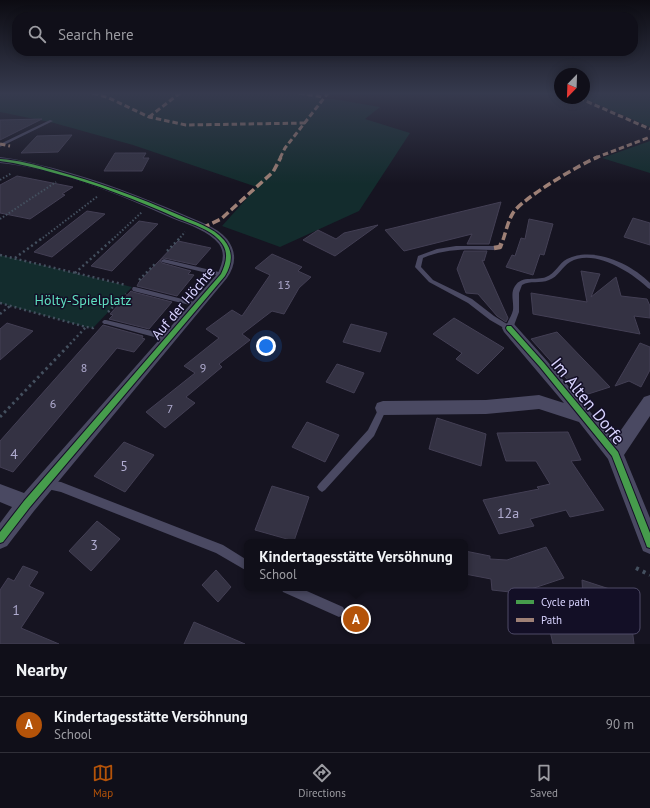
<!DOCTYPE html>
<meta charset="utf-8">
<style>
body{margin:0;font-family:"PT Sans",sans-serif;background:#191822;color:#f1f3f6}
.compass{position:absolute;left:554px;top:68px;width:36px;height:36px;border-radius:50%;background:#100f19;box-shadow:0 2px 10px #0003;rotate:203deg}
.you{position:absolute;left:266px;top:346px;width:14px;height:14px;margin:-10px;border:3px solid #fff;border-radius:50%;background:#1a73e8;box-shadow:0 0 0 6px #1a73e833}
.badge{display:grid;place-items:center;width:26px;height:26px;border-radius:50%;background:#b45309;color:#fff;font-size:13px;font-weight:700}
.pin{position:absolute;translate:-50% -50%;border:2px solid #fff;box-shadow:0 1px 4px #0006}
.popup{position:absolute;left:244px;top:539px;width:224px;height:52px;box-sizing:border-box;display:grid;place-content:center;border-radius:8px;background:#100f19;filter:drop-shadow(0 1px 3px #0005);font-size:13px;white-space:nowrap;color:#9c9ca2}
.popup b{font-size:15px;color:#f1f3f6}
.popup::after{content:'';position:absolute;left:50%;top:100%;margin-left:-8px;border:8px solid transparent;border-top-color:#100f19}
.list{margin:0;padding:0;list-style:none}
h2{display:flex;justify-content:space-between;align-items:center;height:52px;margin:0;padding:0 16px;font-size:17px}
h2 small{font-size:13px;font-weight:400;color:#9c9ca2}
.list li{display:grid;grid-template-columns:26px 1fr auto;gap:12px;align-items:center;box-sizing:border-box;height:56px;padding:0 16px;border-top:1px solid #302f38}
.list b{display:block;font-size:15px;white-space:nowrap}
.list p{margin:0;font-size:13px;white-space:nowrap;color:#9c9ca2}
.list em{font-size:13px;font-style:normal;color:#9c9ca2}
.icon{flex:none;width:22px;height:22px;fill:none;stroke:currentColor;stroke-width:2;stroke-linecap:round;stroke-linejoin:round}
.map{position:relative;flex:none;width:650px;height:644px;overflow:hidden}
.search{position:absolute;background:#100f19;box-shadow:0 2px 10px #0003;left:12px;right:12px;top:12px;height:44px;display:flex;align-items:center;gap:10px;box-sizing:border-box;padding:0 14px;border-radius:16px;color:#9c9ca2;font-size:15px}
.sheet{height:108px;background:#100f19}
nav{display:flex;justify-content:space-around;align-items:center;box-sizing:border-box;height:56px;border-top:1px solid #302f38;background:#100f19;font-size:11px;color:#9c9ca2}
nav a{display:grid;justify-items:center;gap:2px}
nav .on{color:#b45309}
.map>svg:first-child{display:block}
.green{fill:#132c2d}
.building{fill:#343243;stroke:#433f54}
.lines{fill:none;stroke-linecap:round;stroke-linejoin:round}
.path-far3{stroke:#44505f;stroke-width:2;stroke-dasharray:1.5 2;stroke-linecap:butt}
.path-far2{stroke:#44505f;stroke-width:2.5;stroke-dasharray:2 3;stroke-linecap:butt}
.path-far1{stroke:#44505f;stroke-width:3;stroke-dasharray:2.5 3.5;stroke-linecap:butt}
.path{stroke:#44505f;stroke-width:4;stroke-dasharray:3 4.5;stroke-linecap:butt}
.lane{fill:#4a4962;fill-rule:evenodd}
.street{fill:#4a4962;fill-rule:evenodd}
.quiet-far2{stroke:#9e8076;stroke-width:3;stroke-dasharray:5.5 3;stroke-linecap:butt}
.quiet-far1{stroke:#9e8076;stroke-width:3.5;stroke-dasharray:8 3.5;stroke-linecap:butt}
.quiet{stroke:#9e8076;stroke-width:4.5;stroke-dasharray:10 4.5;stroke-linecap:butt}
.cycleway-casing{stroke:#130f26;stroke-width:2}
.cycleway{fill:#469c4c;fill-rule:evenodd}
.labels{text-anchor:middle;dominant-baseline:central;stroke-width:3;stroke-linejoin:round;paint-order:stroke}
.number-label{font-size:12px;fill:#b0acd0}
.park-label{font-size:14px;fill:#5fe0c0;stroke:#130f26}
.street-label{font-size:14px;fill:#d9d4ff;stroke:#130f26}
.near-number-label{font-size:14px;fill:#b0acd0}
.near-street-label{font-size:17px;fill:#d9d4ff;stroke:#130f26}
.key{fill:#130f26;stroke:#4e4a67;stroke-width:1}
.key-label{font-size:11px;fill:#d9d4ff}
</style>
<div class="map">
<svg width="650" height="644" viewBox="0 0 650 644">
<rect width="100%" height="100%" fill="#161421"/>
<!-- green -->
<path class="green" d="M 0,93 L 324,93 L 319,99 L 333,99 L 380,107 L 365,119 L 410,133 L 359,211 L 280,247 L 222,226 L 257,187 L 133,145 L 54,123 L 0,112 Z
M 584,93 L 650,93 L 650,127 L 583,98 L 584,98 Z
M 650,141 L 650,173 L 602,158 Z
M 0,255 L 132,287 L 93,328 L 86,327 L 0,303 Z"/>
<!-- building -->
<path class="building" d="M 42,119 L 0,140 L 0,120 Z
M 72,135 L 58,152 L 21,153 L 37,136 Z
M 115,153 L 146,153 L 143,158 L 149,158 L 142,171 L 104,171 Z
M 17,176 L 73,187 L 62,194 L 65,195 L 30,219 L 0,213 L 0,185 Z
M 501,202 L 489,244 L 467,244 L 472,234 L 404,251 L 385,230 Z
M 87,211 L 105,214 L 52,257 L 34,252 Z
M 633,218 L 650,223 L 650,245 L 624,237 Z
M 529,219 L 553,224 L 544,255 L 540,254 L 533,275 L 506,267 L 512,255 L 515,256 L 521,238 L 525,239 Z
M 139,221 L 158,224 L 112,271 L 91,266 Z
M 378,225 L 335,256 L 303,240 L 318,230 L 336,239 L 344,233 Z
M 178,241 L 211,248 L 196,265 L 164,258 L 160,260 L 162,263 L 191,271 L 188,274 L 194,275 L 177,296 L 137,286 L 139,282 Z
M 464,251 L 487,251 L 484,261 L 482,260 L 508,318 L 506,322 L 497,316 L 478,294 L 466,293 L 457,269 Z
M 272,254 L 302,267 L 298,271 L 311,277 L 299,288 L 284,314 L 272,311 L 242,334 L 250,340 L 219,364 L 222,367 L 186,397 L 195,403 L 165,428 L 146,412 L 195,373 L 184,366 L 219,338 L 206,329 L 232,310 L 242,316 L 270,275 L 255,268 Z
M 581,271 L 600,274 L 591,297 L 616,277 L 621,296 L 647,299 L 650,306 L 650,318 L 634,316 L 640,334 L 533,314 L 531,293 L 587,302 Z
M 131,291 L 133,292 L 172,302 L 149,329 L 109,319 L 113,315 L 110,314 Z
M 454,318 L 504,348 L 478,374 L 456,359 L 462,353 L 433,334 Z
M 7,323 L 33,331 L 0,360 L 0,329 Z
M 351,324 L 387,333 L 380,352 L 343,342 Z
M 103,325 L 143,336 L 142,338 L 145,339 L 134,352 L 117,348 L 13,472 L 0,467 L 0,441 Z
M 557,332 L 610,387 L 582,396 L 531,339 Z
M 640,343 L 650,347 L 650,370 L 641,387 L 629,381 L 615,386 Z
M 337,364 L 364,373 L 354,393 L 326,382 Z
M 437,418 L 486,434 L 481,466 L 429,449 Z
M 307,422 L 339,435 L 325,462 L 292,447 Z
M 568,432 L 581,460 L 571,461 L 604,510 L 570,517 L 566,510 L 530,519 L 534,526 L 499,534 L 483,500 L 539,489 L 537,487 L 550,484 L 536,461 L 506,461 L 497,433 Z
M 124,442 L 154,455 L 125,492 L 94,476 Z
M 272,486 L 309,497 L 294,541 L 255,530 Z
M 97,521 L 120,539 L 91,571 L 69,551 Z
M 546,547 L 564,578 L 519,593 L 492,590 L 491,579 L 465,574 L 465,551 L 490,556 L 490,559 L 507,560 Z
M 23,566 L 38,572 L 29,586 L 44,593 L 21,628 L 59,644 L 0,644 L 0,590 L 8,578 L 14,581 Z
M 216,570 L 231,587 L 218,602 L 202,585 Z
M 582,580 L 628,595 L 634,644 L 553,644 L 546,614 L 584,616 Z
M 194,622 L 245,644 L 184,644 Z"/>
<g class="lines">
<!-- path-far3 -->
<path class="path-far3" d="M 0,180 L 12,173
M 0,219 L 56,182
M 40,240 L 98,196
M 112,240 L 142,212
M 178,240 L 185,232"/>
<!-- path-far2 -->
<path class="path-far2" d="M 167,251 L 179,239
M 0,255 L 126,285
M 15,258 L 41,239
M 75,273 L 113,239
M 139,280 L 155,264
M 0,303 L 86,327 L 93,328 L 95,326
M 108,312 L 126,294
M 0,314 L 10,306
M 70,344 L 86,327"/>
<!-- path-far1 -->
<path class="path-far1" d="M 0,417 L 71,343"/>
<!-- path -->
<path class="path" d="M 636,568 L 650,575"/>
<!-- lane -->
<path class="lane" d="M 50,120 L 53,121 L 0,147 L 0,144 Z
M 456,246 L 494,246 L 497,248 L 494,250 C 469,249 446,248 423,258 L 421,267 L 433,280 L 472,299 L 494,316 L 507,324 C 509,319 512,315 513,310 C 514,302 510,293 515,286 C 522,275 536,281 546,277 C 555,274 559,263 567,259 C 594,246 631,264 650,283 L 650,289 L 648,288 C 631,272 594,248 570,262 C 562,267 558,277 549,280 C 540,284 530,280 522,285 L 519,293 L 519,312 L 513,328 L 509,331 L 490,320 L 468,303 L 429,282 L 415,267 L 418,256 L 437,249 Z
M 164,259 L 223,273 L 226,275 L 223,277 L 162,262 L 161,261 L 162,260 Z
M 133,287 L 135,287 L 198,303 L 201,305 L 198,307 L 133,291 L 132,289 Z
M 104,320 L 106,320 L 169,335 L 172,336 L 173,338 L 172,340 L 169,341 L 106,324 L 104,324 L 102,322 Z
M 383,405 L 386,406 L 387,408 L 374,436 L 325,490 L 322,492 L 319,490 L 317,487 L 319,484 L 368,430 L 380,406 Z
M 46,480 L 61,482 L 223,545 L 247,560 L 247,571 L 216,553 L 61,492 L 43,488 L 41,485 L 43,482 Z
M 281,588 L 300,588 L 343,607 L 345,611 L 343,615 L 339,617 L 283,592 Z"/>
<!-- street -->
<path class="street" d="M 0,157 C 18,159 36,164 53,168 C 98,180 140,196 182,214 C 197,221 216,226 227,239 C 237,252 236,265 227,278 L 34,511 L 7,546 L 0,549 L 0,523 L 12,507 L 0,502 L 0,484 L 24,493 L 218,273 C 222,264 226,254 219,244 C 209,231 189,225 174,219 C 123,196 56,168 0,163 Z
M 509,323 L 514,324 L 547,361 L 614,440 L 644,397 L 650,395 L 650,416 L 624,455 L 650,518 L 650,554 L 643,551 L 608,459 L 579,422 L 539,409 L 486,414 L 383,415 L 377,413 L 375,408 L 377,403 L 383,401 L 486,400 L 539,395 L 564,403 L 504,332 L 502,328 L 504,324 Z"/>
<!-- quiet-far2 -->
<path class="quiet-far2" d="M 93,93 L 109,98 L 149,117 L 186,125 L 306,123
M 299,93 L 323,97
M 579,98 L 650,129
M 149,117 L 180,93
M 0,144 L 10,146
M 280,158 L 285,148 L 328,93
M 595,158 L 650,137"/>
<!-- quiet-far1 -->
<path class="quiet-far1" d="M 202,228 L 221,219 L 273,172 L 281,157
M 503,240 C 506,231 508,221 513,213 C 521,199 582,163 598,157"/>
<!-- quiet -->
<path class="quiet" d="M 494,248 L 500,247 L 503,239"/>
<!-- cycleway casing -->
<g class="cycleway-casing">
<path id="cycleway" d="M 0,159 C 18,160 36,165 53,170 C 97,182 138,197 179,215 C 194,222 213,227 224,240 C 234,252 232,264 225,276 L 30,507 L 3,542 L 0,543 L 0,532 L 24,501 L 221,274 C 225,265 229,255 223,245 C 214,230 192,224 177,218 C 137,200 96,184 54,173 C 36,168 18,163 0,161 Z
M 507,326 L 511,326 L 544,363 L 618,452 L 650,533 L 650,548 L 647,547 L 646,544 L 612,456 L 540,367 L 507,330 L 506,328 Z"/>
</g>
<!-- cycleway -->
<use href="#cycleway" class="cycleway"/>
</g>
<!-- sky -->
<linearGradient id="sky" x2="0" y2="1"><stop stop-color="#0c0b12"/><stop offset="0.51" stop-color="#363a4e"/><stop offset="1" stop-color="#363a4e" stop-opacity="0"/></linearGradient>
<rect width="650" height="184" fill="url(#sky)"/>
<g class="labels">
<!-- number labels -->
<g class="number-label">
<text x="284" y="284">13</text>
<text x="84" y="367">8</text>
<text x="203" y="367">9</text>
<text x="53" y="403">6</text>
<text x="170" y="408">7</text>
</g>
<!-- park labels -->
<g class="park-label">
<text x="83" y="300">Hölty-Spielplatz</text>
</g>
<!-- street labels -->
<g class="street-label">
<text transform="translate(183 303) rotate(-50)">Auf der Höchte</text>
</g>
<!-- near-number labels -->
<g class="near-number-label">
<text x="14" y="454">4</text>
<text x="124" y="466">5</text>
<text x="508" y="513">12a</text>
<text x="94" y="545">3</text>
<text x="16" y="610">1</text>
</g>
<!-- near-street labels -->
<g class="near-street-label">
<text transform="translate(588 401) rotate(51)">Im Alten Dorfe</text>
</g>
</g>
<!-- legend -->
<rect x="508" y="588" width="132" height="46" rx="6" class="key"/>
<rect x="516" y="600" width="18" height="4" fill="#469c4c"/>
<rect x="516" y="618" width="18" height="4" fill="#9e8076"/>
<g class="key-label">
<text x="541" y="606">Cycle path</text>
<text x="541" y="624">Path</text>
</g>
</svg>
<svg class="compass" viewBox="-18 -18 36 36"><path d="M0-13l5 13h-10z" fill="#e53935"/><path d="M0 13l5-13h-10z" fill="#9c9ca2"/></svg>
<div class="you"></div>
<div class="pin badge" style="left:356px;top:619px">A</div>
<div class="popup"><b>Kindertagesstätte Versöhnung</b>School</div>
<div class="search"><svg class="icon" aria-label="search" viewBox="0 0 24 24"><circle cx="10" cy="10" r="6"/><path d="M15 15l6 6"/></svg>Search here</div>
</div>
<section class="sheet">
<h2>Nearby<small></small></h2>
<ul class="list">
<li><span class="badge">A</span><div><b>Kindertagesstätte Versöhnung</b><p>School</p></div><em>90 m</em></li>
</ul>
</section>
<nav>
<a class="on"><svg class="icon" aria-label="map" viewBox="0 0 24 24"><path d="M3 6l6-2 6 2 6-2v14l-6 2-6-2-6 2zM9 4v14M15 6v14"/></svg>Map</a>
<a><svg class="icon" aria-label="directions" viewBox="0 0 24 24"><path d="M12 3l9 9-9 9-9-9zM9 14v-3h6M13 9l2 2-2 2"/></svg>Directions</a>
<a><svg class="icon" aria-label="saved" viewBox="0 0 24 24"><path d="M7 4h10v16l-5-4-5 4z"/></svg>Saved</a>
</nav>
